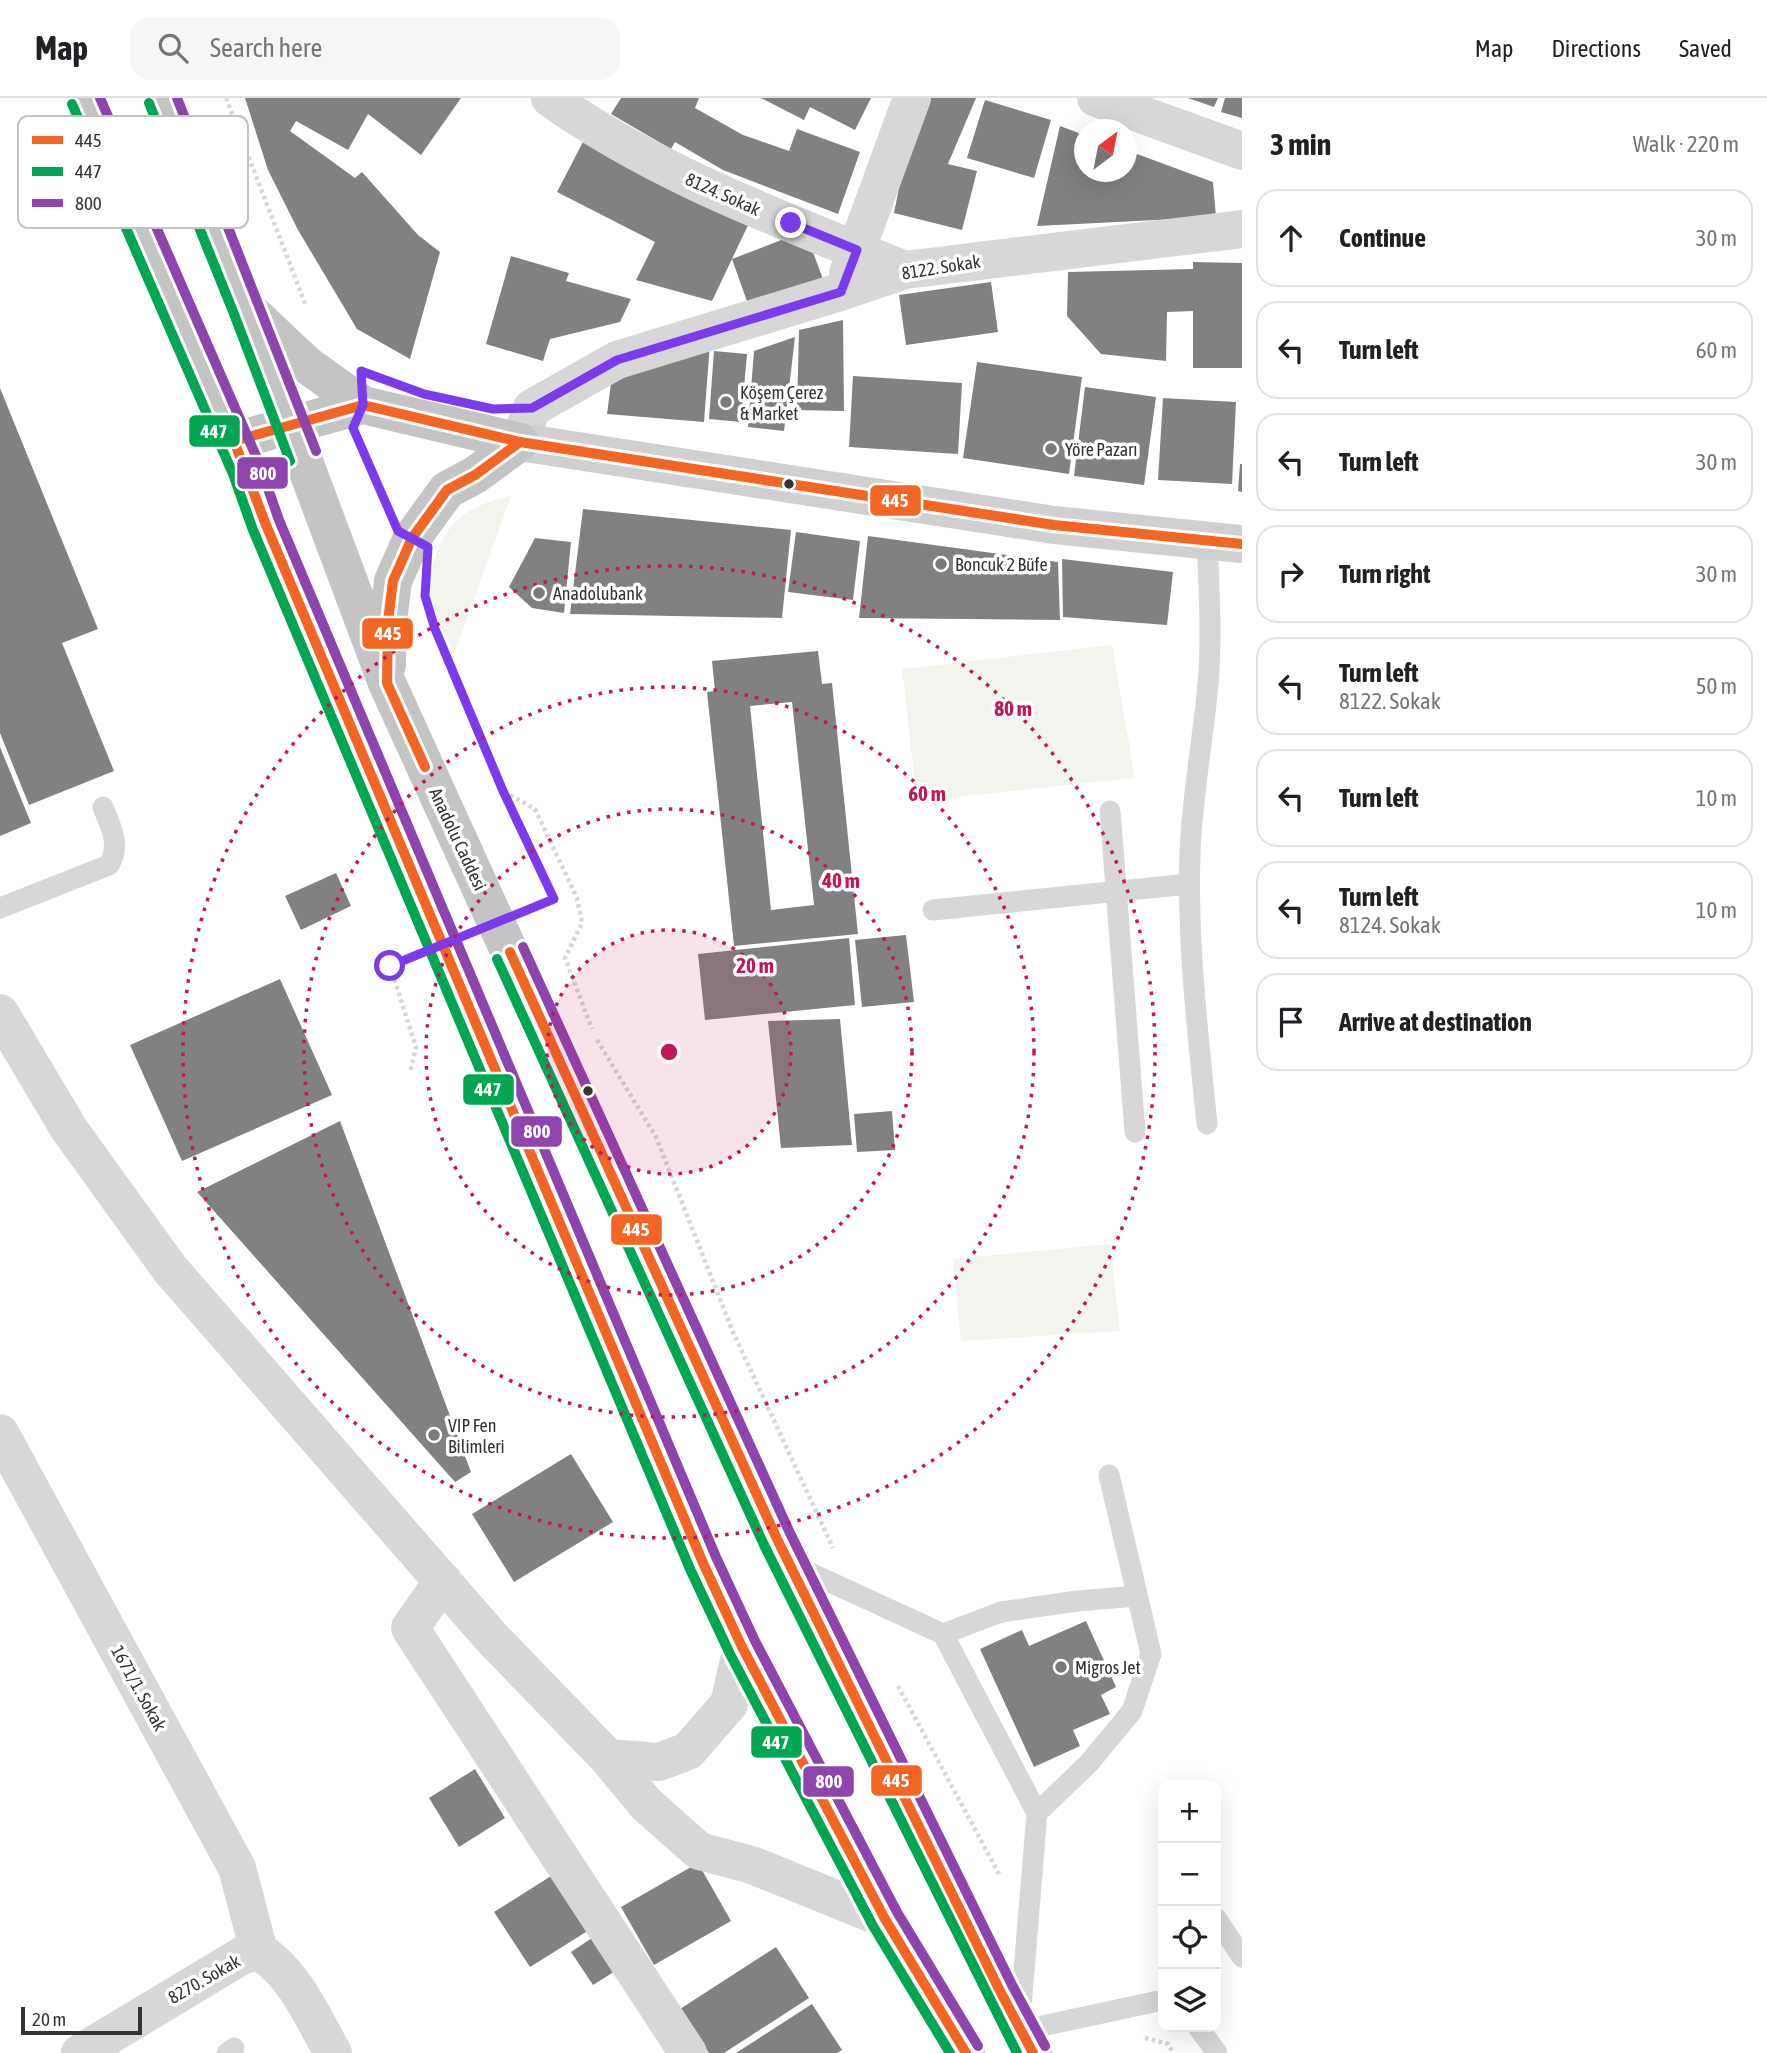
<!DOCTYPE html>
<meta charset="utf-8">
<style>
body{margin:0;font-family:"Asap Condensed",sans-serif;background:#f6f6f6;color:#202124}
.controls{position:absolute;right:21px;bottom:21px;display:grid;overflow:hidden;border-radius:14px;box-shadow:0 7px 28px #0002}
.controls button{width:63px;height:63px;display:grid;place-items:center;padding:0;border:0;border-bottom:2px solid #e0e0e0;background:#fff;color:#202124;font:35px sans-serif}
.compass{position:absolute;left:1074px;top:21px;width:63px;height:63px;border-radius:50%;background:#fff;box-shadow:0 7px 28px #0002;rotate:32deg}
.scale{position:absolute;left:21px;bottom:18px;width:121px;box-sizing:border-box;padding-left:7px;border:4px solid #333;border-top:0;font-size:19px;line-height:24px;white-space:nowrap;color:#333;-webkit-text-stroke:5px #fff;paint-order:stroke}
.stop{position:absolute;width:21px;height:21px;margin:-16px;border:5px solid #7c3aed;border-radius:50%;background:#fff}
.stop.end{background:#7c3aed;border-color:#fff;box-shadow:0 2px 7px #0008}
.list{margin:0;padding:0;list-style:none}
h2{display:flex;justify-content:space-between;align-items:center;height:91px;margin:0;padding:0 28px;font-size:30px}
h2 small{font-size:23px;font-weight:400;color:#757577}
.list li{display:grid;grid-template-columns:46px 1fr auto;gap:21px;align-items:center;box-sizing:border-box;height:98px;margin:0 14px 14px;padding:0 14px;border:2px solid #e0e0e0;border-radius:21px}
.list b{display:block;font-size:26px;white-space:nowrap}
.list p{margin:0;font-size:23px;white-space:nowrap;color:#757577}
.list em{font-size:23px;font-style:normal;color:#757577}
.icon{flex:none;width:38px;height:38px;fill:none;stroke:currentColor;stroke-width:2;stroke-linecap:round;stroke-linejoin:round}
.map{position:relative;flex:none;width:1242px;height:1955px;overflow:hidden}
header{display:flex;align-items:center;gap:42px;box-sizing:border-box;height:98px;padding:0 35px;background:#fff;border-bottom:2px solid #e0e0e0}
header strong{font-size:33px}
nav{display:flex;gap:38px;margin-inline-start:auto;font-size:24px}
.search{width:490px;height:63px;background:#f6f6f6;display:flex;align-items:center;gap:18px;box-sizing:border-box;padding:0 24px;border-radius:21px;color:#757577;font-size:26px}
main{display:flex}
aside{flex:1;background:#fff}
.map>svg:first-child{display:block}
.green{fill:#f1f5ed}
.building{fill:#818181;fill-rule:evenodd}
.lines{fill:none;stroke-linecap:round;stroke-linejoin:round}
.path{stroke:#d6d6d6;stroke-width:4.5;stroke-dasharray:3.5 3.5;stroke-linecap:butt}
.lane{stroke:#d7d7d7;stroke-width:21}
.street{stroke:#d7d7d7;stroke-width:38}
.secondary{stroke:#d0d0d0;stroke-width:38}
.highway{stroke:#c4c4c4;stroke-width:38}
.path-bridge{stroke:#d6d6d6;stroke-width:4.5;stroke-dasharray:3.5 3.5;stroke-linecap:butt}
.bus-1-casing{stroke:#fff;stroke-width:16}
.bus-2-casing{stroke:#fff;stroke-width:16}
.bus-3-casing{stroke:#fff;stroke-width:16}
.bus-1{stroke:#f26522;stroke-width:10}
.bus-2{stroke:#00a651;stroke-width:10}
.bus-3{stroke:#8e44ad;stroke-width:10}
.route{stroke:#7c3aed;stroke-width:9}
.ring{fill:none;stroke:#c2185b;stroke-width:3.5;stroke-dasharray:3.5 7}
.poi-dot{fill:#7a7a7a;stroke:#fff;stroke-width:2.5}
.bus-dot{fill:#333;stroke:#fff;stroke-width:2.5}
.labels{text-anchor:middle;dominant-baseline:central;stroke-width:7;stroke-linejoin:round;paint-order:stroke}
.street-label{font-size:18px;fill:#333;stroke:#fff}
.poi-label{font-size:18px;fill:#333;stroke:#fff;text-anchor:start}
.key{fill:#fff;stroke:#c2c2c2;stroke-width:2}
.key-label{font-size:19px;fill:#333}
.centre{fill:#c2185b;stroke:#fff;stroke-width:3.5}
.ring-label{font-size:21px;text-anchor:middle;font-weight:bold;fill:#c2185b;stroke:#fff;stroke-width:7;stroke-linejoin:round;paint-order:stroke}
.line-badge{stroke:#fff;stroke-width:2.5}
.badge-label{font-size:19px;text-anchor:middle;font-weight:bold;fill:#fff}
</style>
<header>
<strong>Map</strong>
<div class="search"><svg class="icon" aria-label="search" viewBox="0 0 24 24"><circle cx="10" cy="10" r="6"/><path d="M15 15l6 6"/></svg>Search here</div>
<nav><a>Map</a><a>Directions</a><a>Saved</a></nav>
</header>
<main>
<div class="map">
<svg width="1242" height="1955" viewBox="0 0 1242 1955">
<rect width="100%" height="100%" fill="#fff"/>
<!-- green -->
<path class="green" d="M 511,398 L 454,556 C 447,539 434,519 431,501 C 428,489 431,476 434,464 C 445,422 470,407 511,398 Z
M 1112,547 L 1135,680 L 917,703 L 902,571 Z
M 1110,1146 L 1120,1233 L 961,1243 L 953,1161 Z"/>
<!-- building -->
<path class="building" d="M 245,0 L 461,0 L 421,57 L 368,16 L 348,52 L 296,23 L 290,33 L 355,80 L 362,74 L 418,137 L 440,154 L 410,261 L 357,231 L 298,132 L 268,72 Z
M 621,0 L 699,0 L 695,10 L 743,37 L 789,53 L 797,31 L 860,54 L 838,116 L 723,72 L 675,44 L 671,51 L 611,16 Z
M 761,0 L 871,0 L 855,32 L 810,9 L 804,22 Z
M 930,0 L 976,0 L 948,66 L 977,73 L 962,132 L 894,115 L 905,60 Z
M 1188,0 L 1218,0 L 1214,9 Z
M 1225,0 L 1242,0 L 1242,20 L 1221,14 Z
M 985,2 L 1051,22 L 1034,80 L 967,60 Z
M 1060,28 L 1084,37 L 1084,74 L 1126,74 L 1126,52 L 1213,84 L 1216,119 L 1037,128 Z
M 585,40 L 750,123 L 732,161 L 805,133 L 823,181 L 749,209 L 732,161 L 712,203 L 636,182 L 655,144 L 557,94 Z
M 511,158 L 569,175 L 566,183 L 631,201 L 620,224 L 550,241 L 543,263 L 486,246 Z
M 1193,164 L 1242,165 L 1242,270 L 1193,270 L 1193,213 L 1167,214 L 1166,263 L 1101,256 L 1067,218 L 1068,174 L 1193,171 Z
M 991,184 L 998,234 L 906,247 L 899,197 Z
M 843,222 L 844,313 L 797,312 L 799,232 Z
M 795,239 L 784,333 L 748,329 L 754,253 Z
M 710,245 L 704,324 L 607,316 L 611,285 Z
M 714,253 L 747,256 L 741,324 L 709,321 Z
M 977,264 L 1082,279 L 1069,376 L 963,360 Z
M 853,278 L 962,285 L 958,356 L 849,349 Z
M 1085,289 L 1156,299 L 1144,387 L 1074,378 Z
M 0,290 L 98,531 L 62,545 L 114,673 L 29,707 L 0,635 Z
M 1163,300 L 1236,304 L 1232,386 L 1158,382 Z
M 1240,366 L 1242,366 L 1242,394 L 1238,393 Z
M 583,411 L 791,432 L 782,520 L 570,516 Z
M 796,434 L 860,443 L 853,502 L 788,494 Z
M 868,438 L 1058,464 L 1060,522 L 859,520 Z
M 535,440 L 571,444 L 564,515 L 532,510 L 509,489 Z
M 1062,461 L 1173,474 L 1167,527 L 1063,519 Z
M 818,553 L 822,586 L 832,585 L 858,836 L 734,848 L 707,594 L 715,593 L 712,563 ZM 792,604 L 814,807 L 771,812 L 750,608 Z
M 0,649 L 31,725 L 0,738 Z
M 336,775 L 351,808 L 301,832 L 285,798 Z
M 906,837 L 914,904 L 862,909 L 855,842 Z
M 849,840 L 855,907 L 705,922 L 698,856 Z
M 280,881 L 332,997 L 182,1063 L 130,947 Z
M 840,921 L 852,1047 L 781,1050 L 768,923 Z
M 892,1013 L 895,1052 L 857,1054 L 854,1016 Z
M 340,1023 L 471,1374 L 455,1384 L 197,1094 Z
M 571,1356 L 613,1424 L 514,1484 L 472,1416 Z
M 1086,1523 L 1116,1589 L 1101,1597 L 1110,1616 L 1073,1632 L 1080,1648 L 1034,1669 L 980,1551 L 1022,1532 L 1029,1548 Z
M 475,1671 L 505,1720 L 459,1749 L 429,1700 Z
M 698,1765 L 731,1823 L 654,1867 L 621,1809 Z
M 559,1773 L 594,1829 L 530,1869 L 494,1814 Z
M 598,1836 L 620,1870 L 593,1887 L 571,1854 Z
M 776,1849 L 809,1900 L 724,1955 L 709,1955 L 680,1911 Z
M 812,1906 L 842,1952 L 837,1955 L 736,1955 Z"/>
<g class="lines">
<!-- path -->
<path class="path" d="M 226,0 L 306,208
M 361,347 L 386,407
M 431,520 L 446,563 L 503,693 L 535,711 L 577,800 L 582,825 L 565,860 L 592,931
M 504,694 L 554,801
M 390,868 L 416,949 L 410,975
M 597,942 L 656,1039 L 733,1234 L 833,1450
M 898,1588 L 1000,1778
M 1145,1940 L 1168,1946 L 1173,1955"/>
<!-- lane -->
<path class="lane" d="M 1207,442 C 1209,490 1212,538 1208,586 C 1203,643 1192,698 1190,755 C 1187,846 1198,936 1207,1026
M 1110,713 L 1135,1034
M 0,810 L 109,767 C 121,746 111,730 103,709
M 933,812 L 1189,786
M 793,1467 L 943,1536 L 1037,1715 L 1019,1933 L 1163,1902
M 943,1536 L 1001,1514 L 1077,1503 L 1137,1498
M 1037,1715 L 1089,1665 L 1132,1613 L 1151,1556 L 1109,1377
M 1216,1820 L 1242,1859
M 1198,1929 L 1217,1955
M 227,1955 L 234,1950"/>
<!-- street -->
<path class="street" d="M 550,0 C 658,77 783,122 905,172
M 1096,0 L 1242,53
M 848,175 L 912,0
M 520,344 L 532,310 L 617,262 L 840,194 L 905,172 L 1242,131
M 0,915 L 69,1031 L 170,1171 L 491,1539 L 608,1660 L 646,1706 L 699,1753 L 752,1767 L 885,1821
M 0,1335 L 237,1770 L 259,1853
M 443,1483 L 410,1530 L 688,1955
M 608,1660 L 659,1664 L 688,1653 L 729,1606 L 742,1549
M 259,1853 C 295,1876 312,1918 333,1955
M 80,1955 L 243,1857 L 259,1853"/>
<!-- secondary -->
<path class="secondary" d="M 520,344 L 1054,427 L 1242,446"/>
<!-- highway -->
<path class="highway" d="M 85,0 L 246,371 L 266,427 L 703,1465 L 742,1549 L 885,1821 L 966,1955
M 162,0 L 247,211 L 387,585 L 777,1441 L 1000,1893 L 1033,1955
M 254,217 L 307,267 L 363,307 L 520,344
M 234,343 L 363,307
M 387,567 L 388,523 L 393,483 L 412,440 L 447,392 L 475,377 L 520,344"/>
<!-- path-bridge -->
<path class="path-bridge" d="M 390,868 L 554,801"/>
<!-- bus-1 casing -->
<g class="bus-1-casing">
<path id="bus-1" d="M 425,669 L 387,585 L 388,523 L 393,483 L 412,440 L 447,392 L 475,377 L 520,344
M 510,854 L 777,1441 L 1000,1893 L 1033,1955
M 966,1955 L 885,1821 L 742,1549 L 703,1465 L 266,427 L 234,343 L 363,307 L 520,344 L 1054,427 L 1242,446"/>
</g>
<!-- bus-2 casing -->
<g class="bus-2-casing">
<path id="bus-2" d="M 149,5 L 234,216 L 290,363
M 72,6 L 233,376 L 253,432 L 690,1471 L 730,1556 L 873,1828 L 950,1955
M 497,861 L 764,1447 L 1017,1955"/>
</g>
<!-- bus-3 casing -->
<g class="bus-3-casing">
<path id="bus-3" d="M 100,0 L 259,365 L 279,422 L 716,1459 L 755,1543 L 897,1814 L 978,1948
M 177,0 L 316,353
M 523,849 L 790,1435 L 1012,1887 L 1045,1948"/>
</g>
<!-- bus-1 -->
<use href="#bus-1" class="bus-1"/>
<!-- bus-2 -->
<use href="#bus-2" class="bus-2"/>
<!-- bus-3 -->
<use href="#bus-3" class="bus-3"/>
</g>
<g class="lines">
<!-- route -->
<path class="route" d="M 390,868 L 554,801 L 503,693 L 435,531 L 425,498 L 428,449 L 398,433 L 353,330 L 363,307 L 361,273 L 424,296 L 493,311 L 532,310 L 617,262 L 841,194 L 857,152 L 791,125"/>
</g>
<!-- distance rings -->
<circle cx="669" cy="954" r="122" fill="#c2185b" fill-opacity=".12"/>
<g class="ring">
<circle cx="669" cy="954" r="122"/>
<circle cx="669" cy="954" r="243"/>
<circle cx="669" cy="954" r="365"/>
<circle cx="669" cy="954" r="486"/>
</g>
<!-- markers -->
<g class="poi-dot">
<circle cx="726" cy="304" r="7"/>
<circle cx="1051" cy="351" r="7"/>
<circle cx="941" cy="466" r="7"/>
<circle cx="539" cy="495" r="7"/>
<circle cx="434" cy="1337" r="7"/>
<circle cx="1061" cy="1569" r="7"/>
</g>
<g class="bus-dot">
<circle cx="789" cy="386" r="6"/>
<circle cx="588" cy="993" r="6"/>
</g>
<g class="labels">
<!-- street labels -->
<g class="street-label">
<text transform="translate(723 96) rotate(24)">8124. Sokak</text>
<text transform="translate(941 169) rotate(-9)">8122. Sokak</text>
<text transform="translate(458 741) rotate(65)">Anadolu Caddesi</text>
<text transform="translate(139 1590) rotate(61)">1671/1. Sokak</text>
<text transform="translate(204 1881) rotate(-30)">8270. Sokak</text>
</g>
<!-- poi labels -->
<g class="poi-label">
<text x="740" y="294">Köşem Çerez<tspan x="740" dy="21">&amp; Market</tspan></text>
<text x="1065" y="351">Yöre Pazarı</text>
<text x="955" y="466">Boncuk 2 Büfe</text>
<text x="553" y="495">Anadolubank</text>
<text x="448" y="1327">VIP Fen<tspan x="448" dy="21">Bilimleri</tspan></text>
<text x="1075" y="1569">Migros Jet</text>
</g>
</g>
<!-- legend -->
<rect x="18" y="18" width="230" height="112" rx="10" class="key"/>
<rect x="32" y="38" width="31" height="8" fill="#f26522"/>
<rect x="32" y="69" width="31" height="9" fill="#00a651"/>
<rect x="32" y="101" width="31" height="8" fill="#8e44ad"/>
<g class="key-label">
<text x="75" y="49">445</text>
<text x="75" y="80">447</text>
<text x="75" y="112">800</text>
</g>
<circle cx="669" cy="954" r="10" class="centre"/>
<g class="ring-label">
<text x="1013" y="618">80 m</text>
<text x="927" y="703">60 m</text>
<text x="841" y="790">40 m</text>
<text x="755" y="875">20 m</text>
</g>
<g class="line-badge">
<rect x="188" y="316" width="53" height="34" rx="7" fill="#00a651"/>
<rect x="236" y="358" width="53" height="34" rx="7" fill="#8e44ad"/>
<rect x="869" y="386" width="53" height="33" rx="7" fill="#f26522"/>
<rect x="361" y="519" width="53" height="33" rx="7" fill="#f26522"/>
<rect x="462" y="975" width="53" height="33" rx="7" fill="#00a651"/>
<rect x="510" y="1017" width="53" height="33" rx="7" fill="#8e44ad"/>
<rect x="610" y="1115" width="53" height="33" rx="7" fill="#f26522"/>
<rect x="750" y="1627" width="53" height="34" rx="7" fill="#00a651"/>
<rect x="870" y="1666" width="53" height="33" rx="7" fill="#f26522"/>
<rect x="802" y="1667" width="53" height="33" rx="7" fill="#8e44ad"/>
</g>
<g class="badge-label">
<text x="214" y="340">447</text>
<text x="263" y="382">800</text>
<text x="895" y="409">445</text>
<text x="388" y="542">445</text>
<text x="488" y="998">447</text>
<text x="537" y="1040">800</text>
<text x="636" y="1138">445</text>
<text x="776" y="1651">447</text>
<text x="896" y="1689">445</text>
<text x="829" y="1690">800</text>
</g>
</svg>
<div class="controls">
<button>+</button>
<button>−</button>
<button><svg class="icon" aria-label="locate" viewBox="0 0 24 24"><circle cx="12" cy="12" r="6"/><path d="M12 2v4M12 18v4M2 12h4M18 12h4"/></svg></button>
<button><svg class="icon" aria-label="layers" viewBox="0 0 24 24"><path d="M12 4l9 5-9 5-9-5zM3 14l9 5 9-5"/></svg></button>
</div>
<svg class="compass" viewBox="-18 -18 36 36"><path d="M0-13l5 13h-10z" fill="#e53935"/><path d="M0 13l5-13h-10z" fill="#757577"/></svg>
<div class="scale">20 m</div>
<div class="stop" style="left:390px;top:868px"></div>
<div class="stop end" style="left:791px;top:125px"></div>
</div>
<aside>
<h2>3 min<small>Walk · 220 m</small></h2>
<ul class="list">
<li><svg class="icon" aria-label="ahead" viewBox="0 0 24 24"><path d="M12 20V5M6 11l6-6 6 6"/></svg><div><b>Continue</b></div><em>30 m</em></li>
<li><svg class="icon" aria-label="left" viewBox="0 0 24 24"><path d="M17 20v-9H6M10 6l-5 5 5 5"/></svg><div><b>Turn left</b></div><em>60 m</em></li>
<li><svg class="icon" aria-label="left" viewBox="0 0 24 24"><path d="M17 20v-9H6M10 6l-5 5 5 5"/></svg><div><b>Turn left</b></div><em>30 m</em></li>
<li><svg class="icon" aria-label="right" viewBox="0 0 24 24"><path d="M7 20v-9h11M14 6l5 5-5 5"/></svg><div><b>Turn right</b></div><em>30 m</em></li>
<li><svg class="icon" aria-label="left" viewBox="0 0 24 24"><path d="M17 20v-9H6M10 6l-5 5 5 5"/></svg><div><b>Turn left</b><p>8122. Sokak</p></div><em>50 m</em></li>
<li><svg class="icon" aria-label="left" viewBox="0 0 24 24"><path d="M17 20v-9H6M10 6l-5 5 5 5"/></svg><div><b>Turn left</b></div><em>10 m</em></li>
<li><svg class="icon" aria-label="left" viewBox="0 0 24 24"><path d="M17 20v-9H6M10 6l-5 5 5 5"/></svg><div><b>Turn left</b><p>8124. Sokak</p></div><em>10 m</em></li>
<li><svg class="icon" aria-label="arrive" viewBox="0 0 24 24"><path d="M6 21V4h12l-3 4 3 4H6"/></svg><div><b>Arrive at destination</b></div></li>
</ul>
</aside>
</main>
